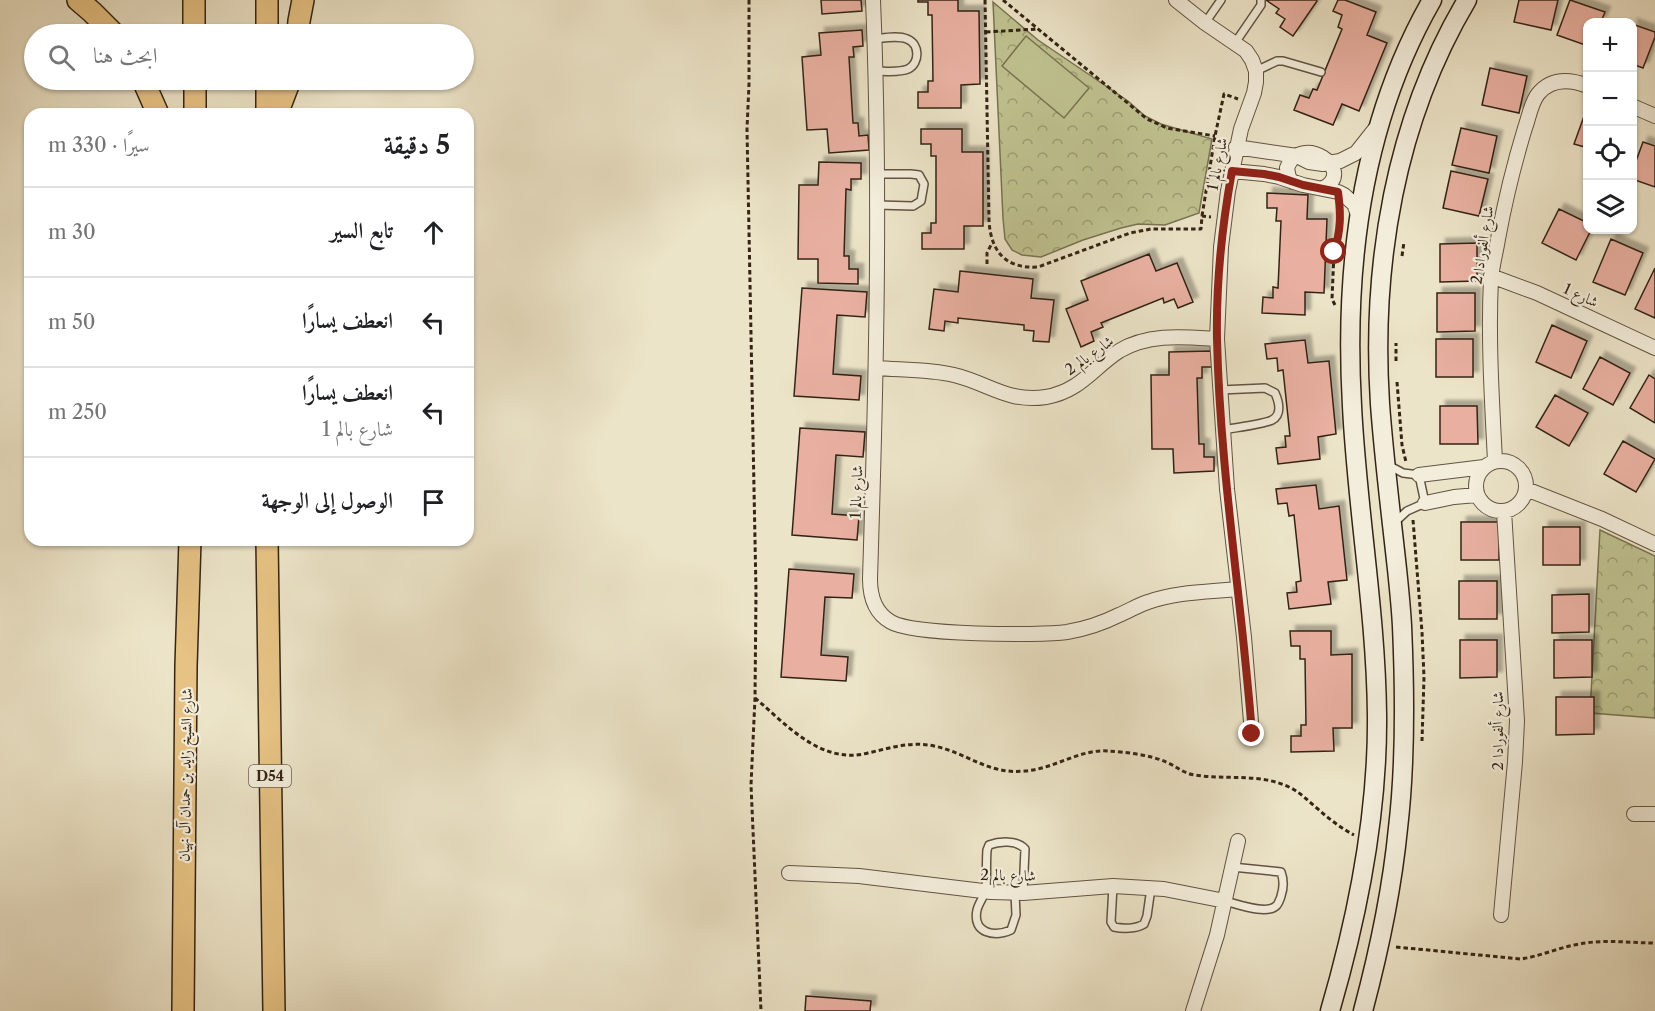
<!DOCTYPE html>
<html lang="ar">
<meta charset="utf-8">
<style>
body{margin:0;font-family:"Libre Caslon Text",Amiri,serif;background:#f6f6f6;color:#202124;direction:rtl}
.controls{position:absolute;right:18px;top:18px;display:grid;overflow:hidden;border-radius:12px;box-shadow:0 2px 4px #0004}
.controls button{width:54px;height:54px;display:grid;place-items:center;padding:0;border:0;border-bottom:2px solid #e0e0e0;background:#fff;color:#202124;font:30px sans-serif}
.stop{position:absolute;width:18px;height:18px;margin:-14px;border:4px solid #8f2418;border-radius:50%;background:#fff}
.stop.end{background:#8f2418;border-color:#fff;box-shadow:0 2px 6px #0008}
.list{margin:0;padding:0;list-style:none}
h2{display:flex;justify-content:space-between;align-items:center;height:78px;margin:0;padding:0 24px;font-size:26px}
h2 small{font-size:20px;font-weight:400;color:#757577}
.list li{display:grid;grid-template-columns:39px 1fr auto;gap:18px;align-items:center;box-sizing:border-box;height:90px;padding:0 24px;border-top:2px solid #e0e0e0}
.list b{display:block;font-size:22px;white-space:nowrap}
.list p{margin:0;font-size:20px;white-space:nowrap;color:#757577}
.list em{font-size:20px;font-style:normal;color:#757577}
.icon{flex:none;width:33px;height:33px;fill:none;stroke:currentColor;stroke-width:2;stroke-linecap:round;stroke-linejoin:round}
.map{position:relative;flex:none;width:1655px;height:1011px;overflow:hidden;direction:ltr}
.search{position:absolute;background:#fff;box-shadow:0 2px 4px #0004;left:24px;top:24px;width:450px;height:66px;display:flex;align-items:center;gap:15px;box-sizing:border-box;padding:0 21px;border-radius:33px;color:#757577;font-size:22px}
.panel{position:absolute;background:#fff;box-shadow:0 2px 4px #0004;left:24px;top:108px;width:450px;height:438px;border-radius:18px;direction:rtl}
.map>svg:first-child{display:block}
.park{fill:url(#park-crowns);stroke:#797352;stroke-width:1.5}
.pitch{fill:#bfc290;stroke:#797352;stroke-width:1.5}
.building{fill:#e9b0a1;stroke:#332415;stroke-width:1.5;filter:url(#shadow)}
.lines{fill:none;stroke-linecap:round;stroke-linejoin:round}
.lane-casing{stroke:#615442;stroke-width:10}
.street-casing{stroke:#615442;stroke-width:16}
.secondary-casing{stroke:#332415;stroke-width:21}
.primary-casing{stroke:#332415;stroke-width:24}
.path{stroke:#332415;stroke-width:3;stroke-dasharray:4.5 3;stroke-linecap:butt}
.lane{stroke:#f3eddb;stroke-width:7}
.street{stroke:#f3eddb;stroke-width:14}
.secondary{stroke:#f3eddb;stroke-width:18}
.primary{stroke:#e6c284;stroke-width:21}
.route{stroke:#8f2418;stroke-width:8}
.labels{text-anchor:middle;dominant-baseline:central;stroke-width:4.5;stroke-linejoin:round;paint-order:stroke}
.shield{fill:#f3eddb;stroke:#6d6050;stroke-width:1.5}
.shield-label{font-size:14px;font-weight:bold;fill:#332415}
.street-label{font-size:15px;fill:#332415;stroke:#f3eddb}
</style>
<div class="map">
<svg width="1655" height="1011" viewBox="0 0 1655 1011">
<defs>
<pattern id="park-crowns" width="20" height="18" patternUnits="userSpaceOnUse" patternTransform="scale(1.5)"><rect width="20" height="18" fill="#bfc290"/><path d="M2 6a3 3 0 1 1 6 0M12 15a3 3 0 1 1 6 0" fill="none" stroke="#9c9d74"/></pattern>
<filter id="shadow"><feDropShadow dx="5.5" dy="-5.5" stdDeviation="1.5" flood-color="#0004"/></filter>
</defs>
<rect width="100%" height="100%" fill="#ece4c8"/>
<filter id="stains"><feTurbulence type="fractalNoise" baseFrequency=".00333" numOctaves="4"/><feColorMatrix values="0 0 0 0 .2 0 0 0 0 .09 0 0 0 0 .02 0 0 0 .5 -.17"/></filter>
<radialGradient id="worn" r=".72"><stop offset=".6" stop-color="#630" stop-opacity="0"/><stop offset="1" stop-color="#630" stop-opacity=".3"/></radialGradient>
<!-- park -->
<path class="park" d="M 993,2 L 1038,40 L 1128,101 L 1145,116 L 1161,124 L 1212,139 L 1199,213 L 1165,225 L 1138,224 L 1121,228 L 1083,240 L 1041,257 L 1022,255 L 1012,250 L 1005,239 L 1003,218 Z
M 1600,530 L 1655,556 L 1655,718 L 1590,713 Z"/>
<!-- pitch -->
<path class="pitch" d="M 1026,36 L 1089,88 L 1064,118 L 1002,66 Z"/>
<!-- building -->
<path class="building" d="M 821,0 L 861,0 L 862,11 L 822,14 Z
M 918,0 L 958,0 L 958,11 L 979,11 L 980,84 L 961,85 L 961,108 L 918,108 L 918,92 L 928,92 L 928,81 L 933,81 L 932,15 L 928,15 L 928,2 L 918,2 Z
M 1266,0 L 1316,0 L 1317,1 L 1293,36 L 1280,27 L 1285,19 L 1276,13 L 1279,9 Z
M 1338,0 L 1345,0 L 1376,12 L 1367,35 L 1387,43 L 1359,111 L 1342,104 L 1333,125 L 1294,110 L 1300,95 L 1309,98 L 1313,89 L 1317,90 L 1342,29 L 1338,27 L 1342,15 L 1333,11 Z
M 1519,0 L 1558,0 L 1551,30 L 1514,22 Z
M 1570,0 L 1605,12 L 1601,22 L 1588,22 L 1588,46 L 1557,35 Z
M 1632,24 L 1655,32 L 1655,37 L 1643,68 L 1632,64 Z
M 862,30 L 863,46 L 853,47 L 854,57 L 849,57 L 853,123 L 858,123 L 859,136 L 868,135 L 869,150 L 829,153 L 827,129 L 807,130 L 802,57 L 821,55 L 819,33 Z
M 1490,68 L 1527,76 L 1519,113 L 1482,105 Z
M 1587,108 L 1588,108 L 1588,148 L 1574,144 Z
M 1461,128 L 1497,136 L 1489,173 L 1452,165 Z
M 921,129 L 962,129 L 962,152 L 983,152 L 983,226 L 964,226 L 964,249 L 922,249 L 922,233 L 931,233 L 931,223 L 936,223 L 936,156 L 931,156 L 931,144 L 921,144 Z
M 1643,142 L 1655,146 L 1655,187 L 1632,179 L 1632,172 Z
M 819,162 L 861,163 L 861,179 L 851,179 L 851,190 L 846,189 L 844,256 L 849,256 L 849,269 L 858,269 L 858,284 L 818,283 L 818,259 L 798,259 L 799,185 L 818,185 Z
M 1451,171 L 1488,179 L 1479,216 L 1443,208 Z
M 1267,193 L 1308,195 L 1307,219 L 1327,219 L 1324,293 L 1305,292 L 1305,315 L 1262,313 L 1263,297 L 1273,298 L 1273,287 L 1278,288 L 1281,221 L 1276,221 L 1277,208 L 1267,208 Z
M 1559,209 L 1588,223 L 1588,230 L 1591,230 L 1576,260 L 1542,243 Z
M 1611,239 L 1643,253 L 1625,295 L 1593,282 Z
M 1477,243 L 1477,281 L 1440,282 L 1440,244 Z
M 1149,254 L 1156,271 L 1177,263 L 1193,302 L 1178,308 L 1174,299 L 1164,303 L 1163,298 L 1101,323 L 1103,327 L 1091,332 L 1094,341 L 1081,347 L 1066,309 L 1088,300 L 1081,281 Z
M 1655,268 L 1655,318 L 1635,309 Z
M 960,271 L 1033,279 L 1031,298 L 1054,300 L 1049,342 L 1033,341 L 1034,331 L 1024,330 L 1024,325 L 958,318 L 958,323 L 945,321 L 944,331 L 929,329 L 934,289 L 958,292 Z
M 802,288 L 867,292 L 865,317 L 837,315 L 833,374 L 861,376 L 859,400 L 794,396 Z
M 1437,293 L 1475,293 L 1475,331 L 1437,332 Z
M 1552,325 L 1587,341 L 1571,378 L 1536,362 Z
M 1436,339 L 1473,339 L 1473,377 L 1436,377 Z
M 1305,340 L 1308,363 L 1329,361 L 1336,434 L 1318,437 L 1320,459 L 1278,464 L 1276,448 L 1286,447 L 1285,436 L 1290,436 L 1283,370 L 1278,371 L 1277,358 L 1267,359 L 1265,344 Z
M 1211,351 L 1212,367 L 1202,367 L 1202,378 L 1197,378 L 1199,444 L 1204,444 L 1204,457 L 1214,457 L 1214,471 L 1174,473 L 1173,449 L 1152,449 L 1151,375 L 1169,375 L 1169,352 Z
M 1600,357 L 1630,373 L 1613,405 L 1583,389 Z
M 1649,375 L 1655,379 L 1655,423 L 1630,408 Z
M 1555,395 L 1588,413 L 1569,446 L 1536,427 Z
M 1440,406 L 1477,406 L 1478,444 L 1440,444 Z
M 800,428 L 865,432 L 863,457 L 836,455 L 832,514 L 859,516 L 857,540 L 792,535 Z
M 1623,441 L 1655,459 L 1636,492 L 1604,474 Z
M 1316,485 L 1319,509 L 1339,506 L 1347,580 L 1328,582 L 1331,604 L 1289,609 L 1287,593 L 1297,592 L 1296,582 L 1301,581 L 1294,515 L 1289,516 L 1287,503 L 1278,504 L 1276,489 Z
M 1461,522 L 1499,522 L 1499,560 L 1461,560 Z
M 1543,527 L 1580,527 L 1580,565 L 1543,565 Z
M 789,569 L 854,574 L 852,598 L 825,597 L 821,655 L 848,657 L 846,681 L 781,677 Z
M 1459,581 L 1497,581 L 1497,619 L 1459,619 Z
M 1589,594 L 1589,632 L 1552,633 L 1552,595 Z
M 1290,631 L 1331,631 L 1331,655 L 1352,654 L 1352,728 L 1333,728 L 1334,751 L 1291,752 L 1291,736 L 1301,736 L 1301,725 L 1306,725 L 1305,659 L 1300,659 L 1300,646 L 1291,646 Z
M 1460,640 L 1497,640 L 1497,677 L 1460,678 Z
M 1554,640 L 1592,640 L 1592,677 L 1554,678 Z
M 1556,697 L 1594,697 L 1594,734 L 1556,735 Z
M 806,996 L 871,1001 L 870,1011 L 805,1011 Z"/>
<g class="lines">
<!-- lane casing -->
<g class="lane-casing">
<path id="lane" d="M 1205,23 L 1221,0
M 874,39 C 884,38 898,35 907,39 C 920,44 920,63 908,69 C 899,73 885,71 875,71
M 1235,43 L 1261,5 L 1261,0
M 1256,71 L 1277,61 L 1283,61 L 1321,72
M 877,174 L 911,174 L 919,175 L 924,184 L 921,201 L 913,206 L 877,205
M 1220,390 L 1265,388 L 1275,393 C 1279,402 1282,415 1272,420 C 1266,424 1232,428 1223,430
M 1388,465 L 1403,473 L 1419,475 L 1425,503 L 1407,511 L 1394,523
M 1113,886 L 1111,922 L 1114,927 C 1123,929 1136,929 1144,924 L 1147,916 L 1151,888
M 1015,893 L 1016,915 L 1011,930 C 995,937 972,934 977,910 C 979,902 985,896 986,888 C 987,876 986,863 987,850 L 989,845 C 1000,841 1017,840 1025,849 L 1023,893
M 1225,901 C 1237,904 1268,916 1277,905 C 1278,904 1281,897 1281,896 C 1284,887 1284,880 1281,872 L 1232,867"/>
</g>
<!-- street casing -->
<g class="street-casing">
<path id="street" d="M 873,0 C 881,193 876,386 870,579 C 870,596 875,613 891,622 C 913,635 1039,636 1067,632 C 1085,629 1103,623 1119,615 C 1129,611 1138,605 1148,602 C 1176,592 1208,592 1238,589
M 1176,0 L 1205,23 L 1246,51 L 1252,60 L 1256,71 L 1256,82 L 1254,93 L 1241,129 L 1228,191 L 1221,247 L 1217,339 L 1227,489 L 1244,637 L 1252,734
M 1632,106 L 1655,116
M 1236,147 L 1297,156 L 1309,162 L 1323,164 L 1340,161 L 1356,153 L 1375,129
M 1232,171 L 1264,174 L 1279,177 L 1303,185 L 1338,192 L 1344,195 L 1354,204 L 1359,217
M 1293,182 L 1289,178 L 1287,168 C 1300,132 1357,169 1324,188
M 1491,276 L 1537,293 L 1655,348
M 876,368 C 902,370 929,369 954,375 C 988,383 1008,403 1046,397 C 1080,391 1093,368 1119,351 C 1149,333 1184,337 1217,339
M1476 486a25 25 0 1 1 50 0a25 25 0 1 1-50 0Z
M 1495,461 C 1492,401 1488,340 1491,279 C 1492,266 1496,252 1498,239 C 1505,201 1514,164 1525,128 C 1529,117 1531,103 1538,94 C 1551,78 1570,79 1588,86
M 1419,475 L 1484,467
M 1526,489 L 1602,519 L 1655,544
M 1425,503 L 1454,497 L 1477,495
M 1634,814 L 1655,814
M 789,873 L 859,876 L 991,892 L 1023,893 L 1113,886 L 1164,889 L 1225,901
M 1501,915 L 1515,762 L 1517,721 L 1504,511
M 1193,1011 L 1217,935 L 1238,841"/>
</g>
<!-- secondary casing -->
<g class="secondary-casing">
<path id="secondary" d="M 1330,1011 C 1358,915 1378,815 1377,715 C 1376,612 1357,509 1352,406 C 1344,267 1362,122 1432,0
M 1363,1011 C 1379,951 1392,890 1398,828 C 1406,761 1405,693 1402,626 C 1401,607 1399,588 1397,569 C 1391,514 1384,459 1380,404 C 1371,265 1395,121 1467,0"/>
</g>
<!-- primary casing -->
<g class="primary-casing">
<path id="primary" d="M 78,0 L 92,12 L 114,34
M 194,0 L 194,34
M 267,0 L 267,34
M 298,34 L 299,21 L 303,0
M 143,80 L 158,114
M 195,80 L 195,114
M 267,80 L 267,114
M 277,114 L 290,80
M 267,540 L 274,1011
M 183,1011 L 186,666 L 190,540"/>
</g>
<!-- path -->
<path class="path" d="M 749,0 L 749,84 L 747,129 L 756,591 L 755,698 L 751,785 L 761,1011
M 985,0 L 989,221 C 991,252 1006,269 1038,267 L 1130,233 L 1151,229 L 1201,229 L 1202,216 L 1211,217
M 1003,0 L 1147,119 L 1167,128 L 1215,136
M 986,32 L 1038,29
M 1340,211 L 1340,226
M 1202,216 L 1215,136 L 1224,94 L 1238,99
M 1402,256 L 1404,242
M 987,264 L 987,253 L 992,243
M 1335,305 L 1332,299 L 1334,252 L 1339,235
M 1396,361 L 1396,343
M 1397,382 L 1402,445 L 1406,462
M 1413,520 L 1422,632 L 1424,677 L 1422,741
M 755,698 C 787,725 821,765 868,753 C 890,748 911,741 934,746 C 968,753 988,775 1025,771 C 1054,769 1079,749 1108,751 C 1125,752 1151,755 1166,762 C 1176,766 1184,774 1195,775 C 1225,780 1260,773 1289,787 C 1300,792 1308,801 1318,809 C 1329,819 1341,828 1354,835
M 1396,947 L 1521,959 C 1541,956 1560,947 1580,944 C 1604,939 1630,943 1655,943"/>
<!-- lane -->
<use href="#lane" class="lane"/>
<!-- street -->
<use href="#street" class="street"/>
<!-- secondary -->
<use href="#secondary" class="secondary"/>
<!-- primary -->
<use href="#primary" class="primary"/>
</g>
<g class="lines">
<!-- route -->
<path class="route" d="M 1252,734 C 1242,602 1220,471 1217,339 C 1216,283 1222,226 1232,171 L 1264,174 L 1279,177 L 1303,185 L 1338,192 C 1341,214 1341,230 1334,252"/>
</g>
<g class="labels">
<!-- shield labels -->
<rect class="shield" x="249" y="765" width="42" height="22" rx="4.5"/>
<g class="shield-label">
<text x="270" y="776">D54</text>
</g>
<!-- street labels -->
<g class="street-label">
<text transform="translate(1217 164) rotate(-79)">شارع بالم 1</text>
<text transform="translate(1482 245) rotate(-81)">شارع ألفورادا 2</text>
<text transform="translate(1581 295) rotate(25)">شارع 1</text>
<text transform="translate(1089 355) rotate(-36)">شارع بالم 2</text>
<text transform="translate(856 492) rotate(-88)">شارع بالم 1</text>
<text transform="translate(1497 731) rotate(-90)">شارع ألفورادا 2</text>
<text transform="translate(185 775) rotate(-89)">شارع الشيخ زايد بن حمدان آل نهيان</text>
<text transform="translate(1008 875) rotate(1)">شارع بالم 2</text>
</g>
</g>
<rect width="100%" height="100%" filter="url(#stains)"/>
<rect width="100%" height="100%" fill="url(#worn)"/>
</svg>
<div class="controls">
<button>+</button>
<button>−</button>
<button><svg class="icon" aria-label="locate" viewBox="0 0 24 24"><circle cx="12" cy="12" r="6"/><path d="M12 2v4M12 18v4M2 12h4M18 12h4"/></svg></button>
<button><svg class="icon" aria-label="layers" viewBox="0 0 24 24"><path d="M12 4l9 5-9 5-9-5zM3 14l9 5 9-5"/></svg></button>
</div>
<div class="stop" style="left:1334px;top:252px"></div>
<div class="stop end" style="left:1252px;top:734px"></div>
<div class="search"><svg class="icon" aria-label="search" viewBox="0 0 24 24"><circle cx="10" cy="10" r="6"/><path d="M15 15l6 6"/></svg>ابحث هنا</div>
<section class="panel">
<h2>5 دقيقة<small>سيرًا · 330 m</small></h2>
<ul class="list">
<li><svg class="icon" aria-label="ahead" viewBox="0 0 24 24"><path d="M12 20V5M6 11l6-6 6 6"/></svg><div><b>تابع السير</b></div><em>30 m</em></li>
<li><svg class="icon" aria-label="left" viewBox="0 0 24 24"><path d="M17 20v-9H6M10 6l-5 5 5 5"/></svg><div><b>انعطف يسارًا</b></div><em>50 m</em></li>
<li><svg class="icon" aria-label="left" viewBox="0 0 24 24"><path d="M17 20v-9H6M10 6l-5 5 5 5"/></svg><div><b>انعطف يسارًا</b><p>شارع بالم 1</p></div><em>250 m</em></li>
<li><svg class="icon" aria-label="arrive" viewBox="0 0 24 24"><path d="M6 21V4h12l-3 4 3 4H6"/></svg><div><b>الوصول إلى الوجهة</b></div></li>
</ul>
</section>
</div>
